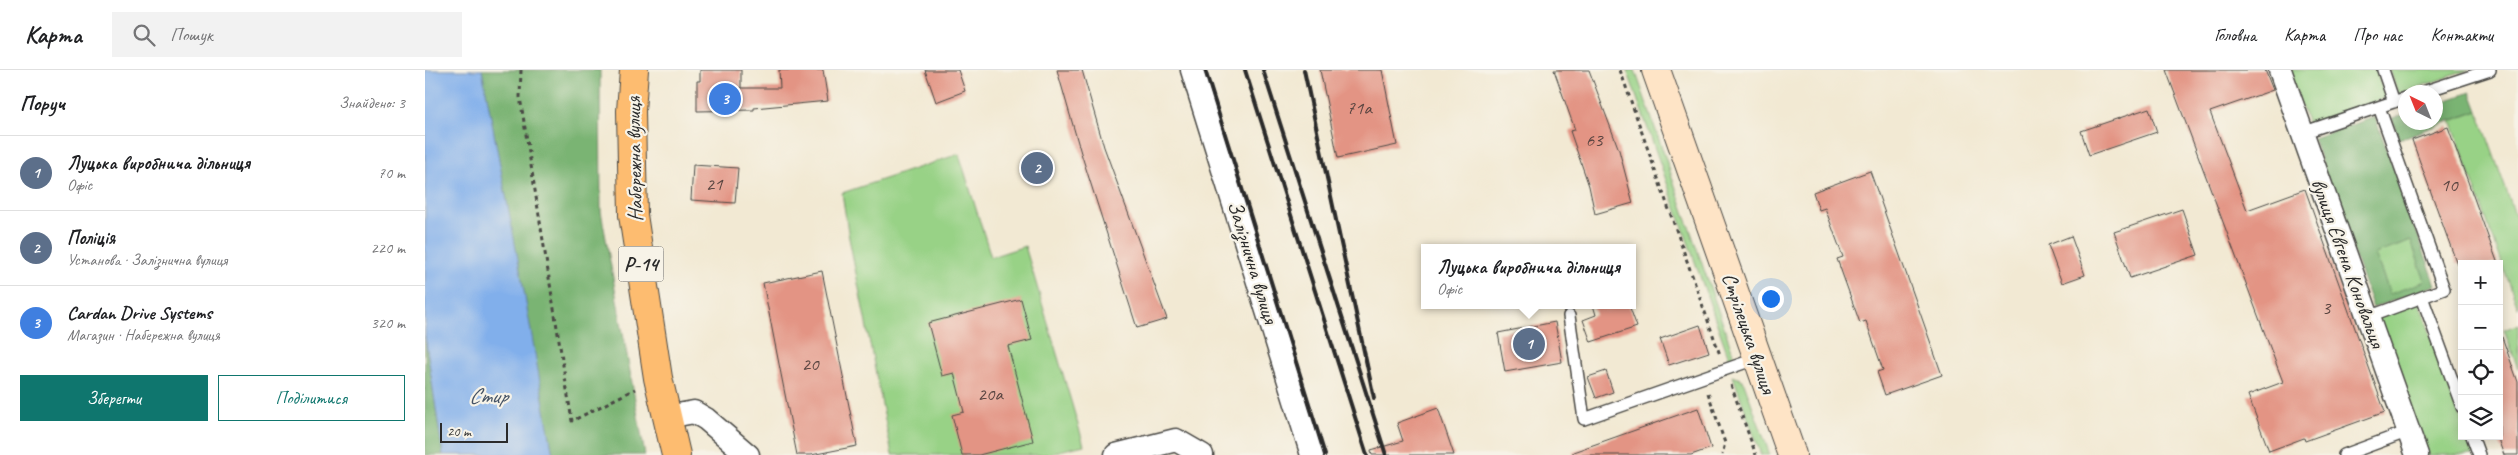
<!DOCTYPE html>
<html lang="uk">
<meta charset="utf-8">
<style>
body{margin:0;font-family:Caveat,sans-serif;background:#f2f2f2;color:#202124}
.controls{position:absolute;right:15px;bottom:15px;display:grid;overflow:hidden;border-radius:0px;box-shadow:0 2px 12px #0003}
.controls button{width:45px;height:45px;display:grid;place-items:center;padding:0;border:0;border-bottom:1px solid #e0e0e0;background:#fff;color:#202124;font:25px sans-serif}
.compass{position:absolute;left:1973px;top:15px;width:45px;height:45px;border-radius:50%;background:#fff;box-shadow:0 2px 12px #0003;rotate:317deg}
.scale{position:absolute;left:15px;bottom:12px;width:68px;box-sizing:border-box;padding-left:5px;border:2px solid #2b2b2b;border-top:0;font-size:14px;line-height:18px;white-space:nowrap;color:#2b2b2b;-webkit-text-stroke:4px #f7f3e8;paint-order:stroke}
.you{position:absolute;left:1345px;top:228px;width:18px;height:18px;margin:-12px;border:4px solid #fff;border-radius:50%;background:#1a73e8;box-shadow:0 0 0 8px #1a73e833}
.badge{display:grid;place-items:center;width:32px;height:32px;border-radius:50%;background:#0f766e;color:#fff;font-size:16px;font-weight:700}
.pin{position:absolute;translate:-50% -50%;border:2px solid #fff;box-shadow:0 1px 5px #0006}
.popup{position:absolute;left:996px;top:174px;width:215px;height:65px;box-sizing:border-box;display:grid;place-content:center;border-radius:0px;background:#fff;filter:drop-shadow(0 1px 4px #0005);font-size:16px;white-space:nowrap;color:#757577}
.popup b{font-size:19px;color:#202124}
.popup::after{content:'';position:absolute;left:50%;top:100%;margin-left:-10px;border:10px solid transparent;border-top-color:#fff}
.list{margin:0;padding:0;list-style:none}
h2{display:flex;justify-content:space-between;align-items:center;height:65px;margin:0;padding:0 20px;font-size:21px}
h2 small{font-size:16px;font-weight:400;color:#757577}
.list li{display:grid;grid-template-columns:32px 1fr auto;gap:15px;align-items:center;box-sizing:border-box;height:75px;padding:0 20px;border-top:1px solid #e0e0e0}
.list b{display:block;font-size:19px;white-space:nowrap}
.list p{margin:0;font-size:16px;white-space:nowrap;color:#757577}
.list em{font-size:16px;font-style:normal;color:#757577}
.actions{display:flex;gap:10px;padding:15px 20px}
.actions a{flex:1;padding:11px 0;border:1px solid #0f766e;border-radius:0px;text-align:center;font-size:18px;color:#0f766e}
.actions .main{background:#0f766e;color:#fff}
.icon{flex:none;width:28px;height:28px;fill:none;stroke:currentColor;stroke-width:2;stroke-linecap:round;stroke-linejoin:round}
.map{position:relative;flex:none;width:2093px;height:385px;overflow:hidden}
header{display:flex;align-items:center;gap:30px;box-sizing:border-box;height:70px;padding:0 25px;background:#fff;border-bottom:1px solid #e0e0e0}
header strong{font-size:24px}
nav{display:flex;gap:28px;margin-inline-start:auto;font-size:18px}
.search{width:350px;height:45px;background:#f2f2f2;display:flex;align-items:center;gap:12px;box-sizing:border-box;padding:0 18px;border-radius:0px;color:#757577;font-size:19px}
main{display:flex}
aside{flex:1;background:#fff}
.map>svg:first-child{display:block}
.green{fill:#98d286;stroke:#627e58}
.forest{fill:#7ab473;stroke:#52704f;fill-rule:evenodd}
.water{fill:#81afeb;stroke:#566d8b}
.building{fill:#e39484}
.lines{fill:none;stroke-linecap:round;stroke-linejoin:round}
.lane-casing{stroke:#494844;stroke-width:14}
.street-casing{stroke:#494844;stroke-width:25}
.secondary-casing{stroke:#494844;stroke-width:30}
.primary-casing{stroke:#494844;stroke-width:30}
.path{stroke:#494844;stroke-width:3;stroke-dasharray:4 4;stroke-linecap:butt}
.lane{stroke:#fff;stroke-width:11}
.street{stroke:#fff;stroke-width:22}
.secondary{stroke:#fee4c6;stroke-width:28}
.primary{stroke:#fdbc70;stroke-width:28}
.rail{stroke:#2b2b2b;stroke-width:4}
.labels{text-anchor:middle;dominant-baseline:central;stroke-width:4.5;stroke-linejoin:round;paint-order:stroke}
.number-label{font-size:19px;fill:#594541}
.shield{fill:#f7f3e8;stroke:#686764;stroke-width:1}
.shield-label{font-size:20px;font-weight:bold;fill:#2b2b2b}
.street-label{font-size:21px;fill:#2b2b2b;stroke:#f7f3e8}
.water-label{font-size:22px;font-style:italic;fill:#455365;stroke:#f7f3e8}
</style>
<header>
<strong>Карта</strong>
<div class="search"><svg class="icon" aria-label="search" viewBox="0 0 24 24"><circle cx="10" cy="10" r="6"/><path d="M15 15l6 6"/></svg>Пошук</div>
<nav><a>Головна</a><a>Карта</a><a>Про нас</a><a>Контакти</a></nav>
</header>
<main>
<aside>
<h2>Поруч<small>Знайдено: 3</small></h2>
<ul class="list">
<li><span class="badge" style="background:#5c6f8a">1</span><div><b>Луцька виробнича дільниця</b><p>Офіс</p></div><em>70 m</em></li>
<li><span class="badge" style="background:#5c6f8a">2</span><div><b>Поліція</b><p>Установа · Залізнична вулиця</p></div><em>220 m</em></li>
<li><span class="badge" style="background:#3f7fe0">3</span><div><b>Cardan Drive Systems</b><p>Магазин · Набережна вулиця</p></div><em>320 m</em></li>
</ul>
<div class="actions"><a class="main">Зберегти</a><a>Поділитися</a></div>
</aside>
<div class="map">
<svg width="2093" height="385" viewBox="0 0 2093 385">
<rect width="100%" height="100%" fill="#f7f3e8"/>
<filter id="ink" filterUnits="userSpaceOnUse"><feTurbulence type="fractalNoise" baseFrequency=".02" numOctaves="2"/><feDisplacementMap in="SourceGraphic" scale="10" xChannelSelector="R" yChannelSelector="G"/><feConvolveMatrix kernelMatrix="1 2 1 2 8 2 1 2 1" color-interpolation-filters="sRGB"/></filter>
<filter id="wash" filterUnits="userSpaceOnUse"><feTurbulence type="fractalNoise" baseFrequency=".0096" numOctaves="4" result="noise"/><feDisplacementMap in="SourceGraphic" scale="20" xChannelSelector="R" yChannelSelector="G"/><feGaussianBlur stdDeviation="1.12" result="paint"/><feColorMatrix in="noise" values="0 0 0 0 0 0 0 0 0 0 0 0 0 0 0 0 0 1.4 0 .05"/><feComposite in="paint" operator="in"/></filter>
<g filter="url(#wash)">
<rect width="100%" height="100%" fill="#f2e9d3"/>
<!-- green -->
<path class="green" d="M 1202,0 L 1210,0 L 1309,286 L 1304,288 Z
M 1863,0 L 1951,0 L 1961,28 L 1883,54 Z
M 1965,0 L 2044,0 L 1973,24 Z
M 2053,41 L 2093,153 L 2093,238 L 2026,51 Z
M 534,84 L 566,187 L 600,176 L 659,375 L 618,385 L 467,385 L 424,168 L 417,123 Z
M 1986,171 L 2001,212 L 1965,225 L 1950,184 Z
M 1994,232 L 2037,350 L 2037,366 L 2042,366 L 2049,385 L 2001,385 L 1952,247 Z
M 2093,254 L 2093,299 L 2079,260 Z
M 1308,306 L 1318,310 L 1345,385 L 1336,385 Z"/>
<!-- forest -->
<path class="forest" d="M 57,0 L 175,0 L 176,141 L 220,385 L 128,385 Z
M 2046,22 L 2053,41 L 1974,69 L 1967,48 L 1980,44 L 1980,52 L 2010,52 L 2011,34 Z
M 1950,47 L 2011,215 L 1948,238 L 1888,68 ZM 1986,171 L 2000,211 L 1965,224 L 1950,184 Z
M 0,266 L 18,385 L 0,385 Z"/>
<!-- water -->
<path class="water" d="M 0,0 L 57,0 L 97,210 L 128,385 L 18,385 L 0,266 Z"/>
<g id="blocks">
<!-- building -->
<path class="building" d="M 275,0 L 316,0 L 316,18 L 355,18 L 354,0 L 398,0 L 403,31 L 329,38 L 329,40 L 272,41 L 272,11 L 275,11 Z
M 500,0 L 533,0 L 540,21 L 511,32 Z
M 632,0 L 657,0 L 679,77 L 742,249 L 712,258 L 656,83 Z
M 895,0 L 957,0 L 972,75 L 913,88 Z
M 1129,0 L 1164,0 L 1194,80 L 1208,133 L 1170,144 L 1164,116 L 1145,61 L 1150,60 Z
M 1741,0 L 1840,0 L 1848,20 L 1785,42 L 1822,140 L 1880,119 L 1960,342 L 1880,371 L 1879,368 L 1844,381 L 1823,325 L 1858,312 Z
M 1724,38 L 1732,62 L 1664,85 L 1656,61 Z
M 2023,57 L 2073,194 L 2032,194 L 1987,70 Z
M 268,95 L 313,98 L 310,133 L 266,130 Z
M 1445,101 L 1517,305 L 1460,325 L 1452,302 L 1458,300 L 1441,251 L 1435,253 L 1412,189 L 1418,187 L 1400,138 L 1394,140 L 1388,122 Z
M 1757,139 L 1773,185 L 1705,208 L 1689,162 Z
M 1646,166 L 1660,205 L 1637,213 L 1623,175 Z
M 397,201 L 432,376 L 386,385 L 372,385 L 338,213 Z
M 596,229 L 607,270 L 583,276 L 608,371 L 554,385 L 537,385 L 527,345 L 539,342 L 529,303 L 517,306 L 503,253 Z
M 1168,235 L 1204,235 L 1212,257 L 1166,272 L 1158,250 L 1171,245 Z
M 1130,252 L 1137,292 L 1080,302 L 1073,263 Z
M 1275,255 L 1284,282 L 1244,295 L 1235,269 Z
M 2074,267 L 2077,267 L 2093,312 L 2093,385 L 2079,385 L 2074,372 Z
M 1181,301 L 1188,322 L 1171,328 L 1163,307 Z
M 1013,338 L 1029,385 L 947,385 L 946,380 L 978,371 L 972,353 Z
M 1273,338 L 1286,378 L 1266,385 L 1148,385 L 1148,382 Z"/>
</g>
</g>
<g filter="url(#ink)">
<use href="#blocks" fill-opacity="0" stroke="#494844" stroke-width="1"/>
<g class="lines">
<!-- lane casing -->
<g class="lane-casing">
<path id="lane" d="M 1958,0 L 1969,32
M 1998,22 L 2065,0
M 1877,63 L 1980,28
M 1997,227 L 2037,337
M 1144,246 L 1159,349 L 1333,288
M 1943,247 L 2019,219 L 1954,37
M 2047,366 L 2054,385
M 1919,385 L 1984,361"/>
</g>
<!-- street casing -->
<g class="street-casing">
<path id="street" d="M 767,0 L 887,385
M 1855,0 L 1992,385
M 242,347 L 269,342 L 281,349 L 323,385
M 691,385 L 751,370 L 777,385"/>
</g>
<!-- secondary casing -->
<g class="secondary-casing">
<path id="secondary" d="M 1231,0 L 1367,385"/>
</g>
<!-- primary casing -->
<g class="primary-casing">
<path id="primary" d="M 209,0 L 206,41 L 208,145 L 233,308 L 251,385"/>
</g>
<!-- path -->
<path class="path" d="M 96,0 L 95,27 L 147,351 L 210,319
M 1195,0 L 1295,285
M 1306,315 L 1331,385
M 1283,323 L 1300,373 L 1297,385"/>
<!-- lane -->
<use href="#lane" class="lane"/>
<!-- street -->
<use href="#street" class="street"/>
<!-- secondary -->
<use href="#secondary" class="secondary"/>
<!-- primary -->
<use href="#primary" class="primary"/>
<!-- rail -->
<path class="rail" d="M 780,0 L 900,385
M 820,0 L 942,385
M 838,0 L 961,385
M 879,0 L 949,328"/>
</g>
</g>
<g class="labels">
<!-- number labels -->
<g class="number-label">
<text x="934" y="38">71а</text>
<text x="1169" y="70">63</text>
<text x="289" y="114">21</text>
<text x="2024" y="115">10</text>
<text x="1901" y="238">3</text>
<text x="385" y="294">20</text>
<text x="565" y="324">20а</text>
</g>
<!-- shield labels -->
<rect class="shield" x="193.5" y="176.5" width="45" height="35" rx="4"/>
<g class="shield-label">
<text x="216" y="194">Р-14</text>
</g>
<!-- street labels -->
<g class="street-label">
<text transform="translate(209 89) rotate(-91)">Набережна вулиця</text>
<text transform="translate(828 192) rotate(73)">Залізнична вулиця</text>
<text transform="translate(1923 193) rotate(70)">вулиця Євгена Коновальця</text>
<text transform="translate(1324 263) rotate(71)">Стрілецька вулиця</text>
</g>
<!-- water labels -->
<g class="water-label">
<text x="63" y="326">Стир</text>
</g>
</g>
</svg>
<div class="controls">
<button>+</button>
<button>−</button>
<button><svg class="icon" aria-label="locate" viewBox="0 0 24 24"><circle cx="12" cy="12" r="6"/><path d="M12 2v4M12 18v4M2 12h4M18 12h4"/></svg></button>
<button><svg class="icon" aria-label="layers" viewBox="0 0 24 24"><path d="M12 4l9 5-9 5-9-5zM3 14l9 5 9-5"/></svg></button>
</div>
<svg class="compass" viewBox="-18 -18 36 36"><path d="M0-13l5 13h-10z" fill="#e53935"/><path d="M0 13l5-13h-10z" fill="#757577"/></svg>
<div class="scale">20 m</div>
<div class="you"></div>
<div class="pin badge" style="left:1104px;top:274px;background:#5c6f8a">1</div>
<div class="popup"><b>Луцька виробнича дільниця</b>Офіс</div>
<div class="pin badge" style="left:612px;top:98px;background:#5c6f8a">2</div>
<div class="pin badge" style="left:300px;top:29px;background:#3f7fe0">3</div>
</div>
</main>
